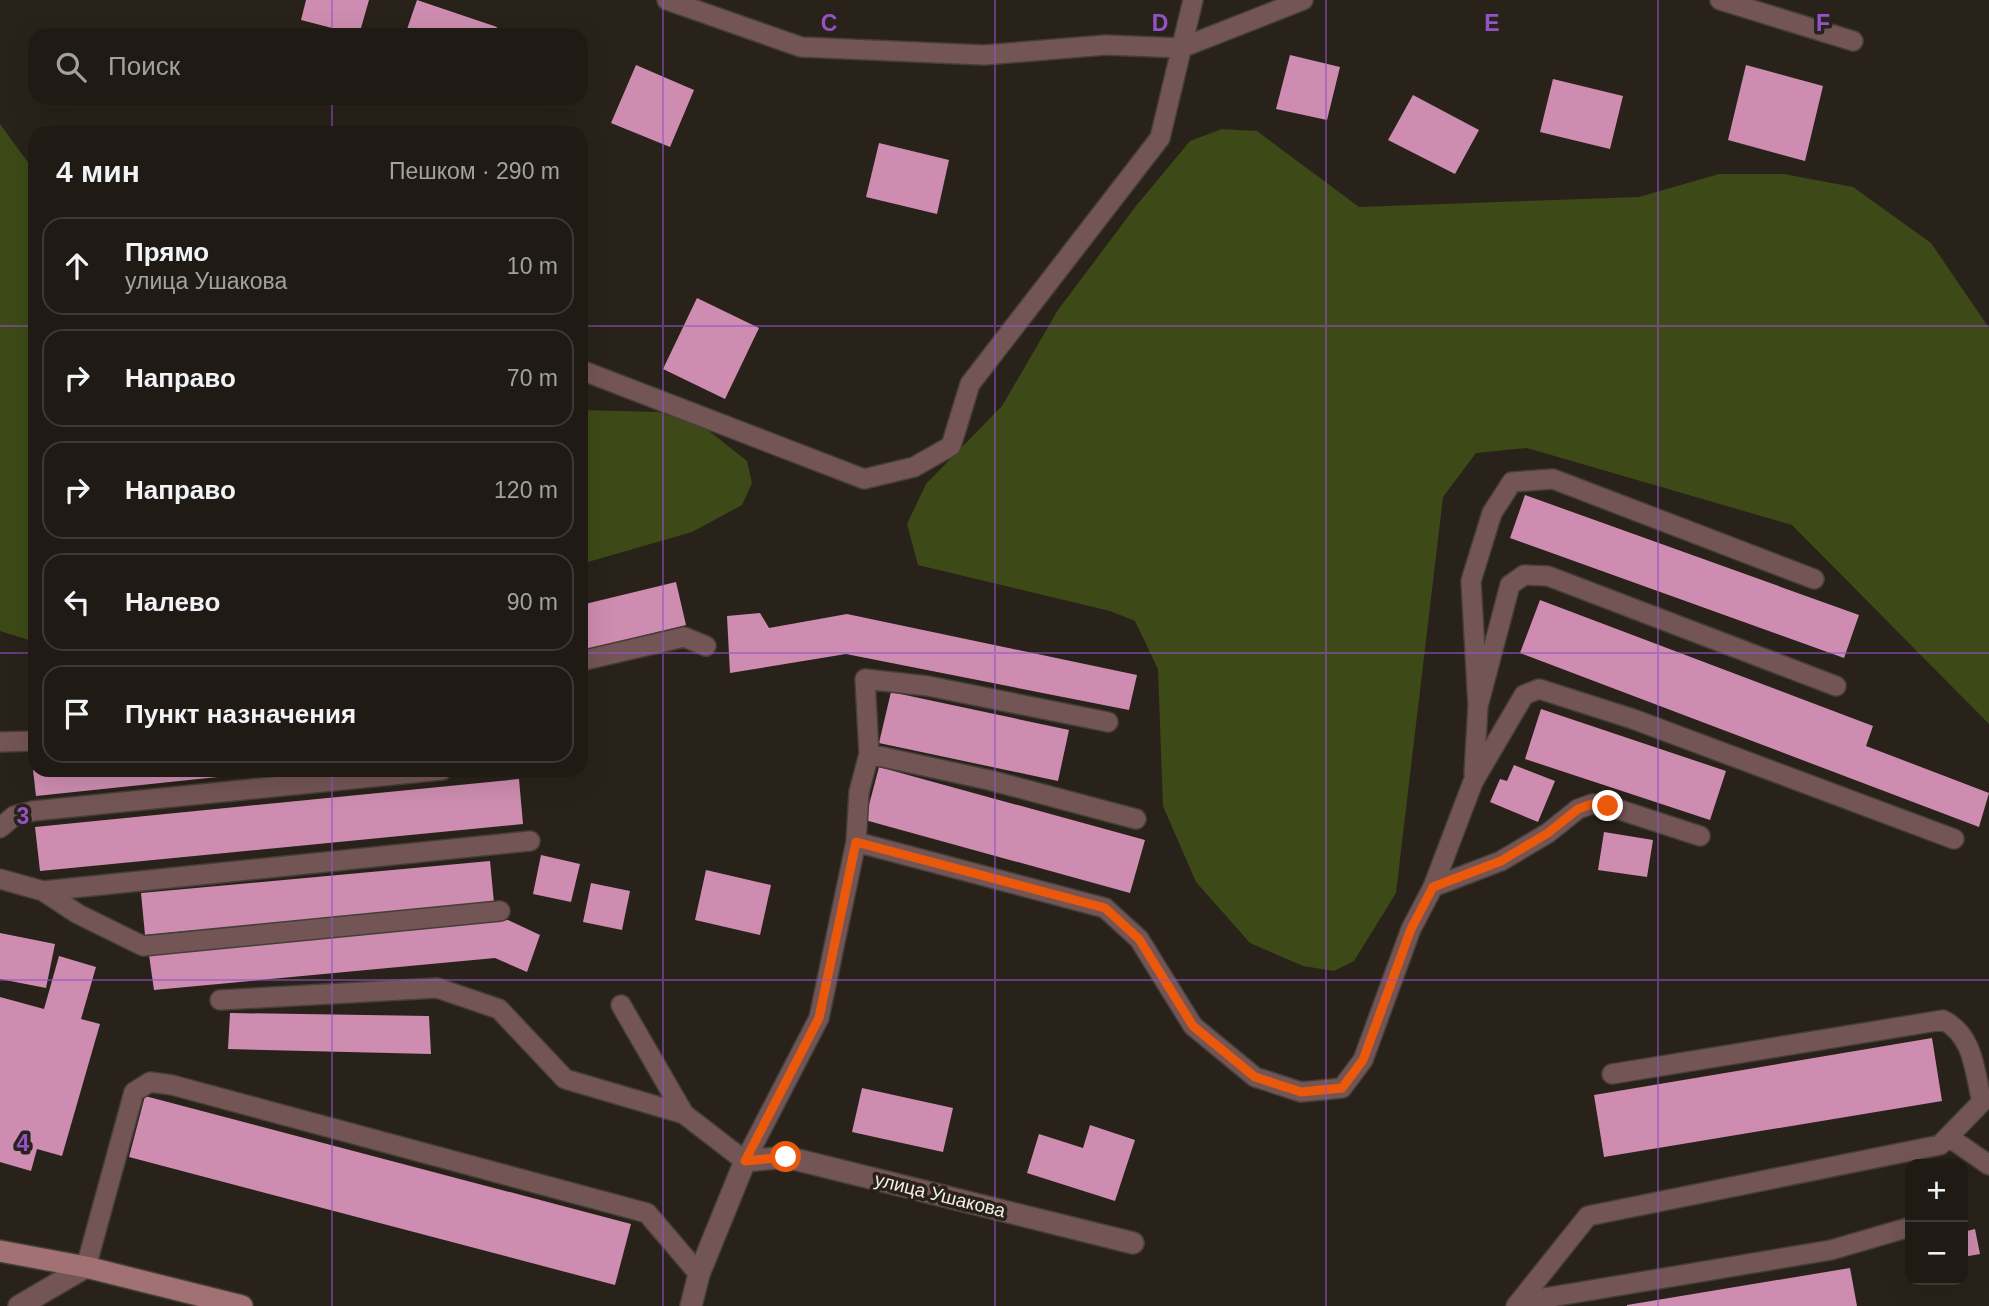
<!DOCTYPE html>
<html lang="ru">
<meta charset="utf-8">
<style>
body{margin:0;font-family:Arial,sans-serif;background:#2c2722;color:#f1f3f6}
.controls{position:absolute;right:21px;bottom:21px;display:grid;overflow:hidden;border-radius:14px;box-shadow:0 7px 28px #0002}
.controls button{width:63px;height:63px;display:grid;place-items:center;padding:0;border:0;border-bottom:2px solid #3c3834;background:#1f1a14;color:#f1f3f6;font:35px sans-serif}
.stop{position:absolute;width:21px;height:21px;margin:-16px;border:5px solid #ea580c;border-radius:50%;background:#fff}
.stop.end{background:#ea580c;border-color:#fff;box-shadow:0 2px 7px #0008}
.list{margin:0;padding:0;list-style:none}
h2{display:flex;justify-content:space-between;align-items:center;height:91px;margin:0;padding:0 28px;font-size:30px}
h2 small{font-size:23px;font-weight:400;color:#a1a1a0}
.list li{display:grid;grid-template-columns:46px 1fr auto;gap:21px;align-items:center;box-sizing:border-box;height:98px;margin:0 14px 14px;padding:0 14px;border:2px solid #3c3834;border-radius:21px}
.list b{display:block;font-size:26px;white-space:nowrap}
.list p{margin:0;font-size:23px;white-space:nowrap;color:#a1a1a0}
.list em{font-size:23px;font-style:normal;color:#a1a1a0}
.icon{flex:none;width:38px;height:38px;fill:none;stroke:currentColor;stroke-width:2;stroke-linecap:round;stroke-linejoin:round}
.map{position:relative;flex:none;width:1989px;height:1306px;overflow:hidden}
.search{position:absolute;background:#1f1a14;box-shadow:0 7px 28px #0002;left:28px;top:28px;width:560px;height:77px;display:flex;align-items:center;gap:18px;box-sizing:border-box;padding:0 24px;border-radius:21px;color:#a1a1a0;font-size:26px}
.panel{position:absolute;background:#1f1a14;box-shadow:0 7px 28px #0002;left:28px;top:126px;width:560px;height:651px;border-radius:21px}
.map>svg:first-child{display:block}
.green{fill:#3d4a17}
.building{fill:#ce8db0}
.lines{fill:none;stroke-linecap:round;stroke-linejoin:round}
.lane-casing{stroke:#453f37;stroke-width:22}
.street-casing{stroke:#453f37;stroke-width:24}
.secondary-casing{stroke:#453f37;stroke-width:24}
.lane{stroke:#745556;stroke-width:19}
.street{stroke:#745556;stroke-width:21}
.secondary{stroke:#a27173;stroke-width:21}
.route{stroke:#ea580c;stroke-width:9}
.grid{fill:none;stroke:#9353c7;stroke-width:2;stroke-opacity:0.55}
.labels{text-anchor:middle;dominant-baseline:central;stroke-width:7;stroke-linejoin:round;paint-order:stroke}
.street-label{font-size:19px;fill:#f3eee9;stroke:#29221a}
.grid-label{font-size:23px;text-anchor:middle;font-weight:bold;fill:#9353c7;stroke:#29221a;stroke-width:7;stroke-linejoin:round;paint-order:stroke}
</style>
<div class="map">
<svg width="1989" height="1306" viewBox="0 0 1989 1306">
<rect width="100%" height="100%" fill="#29221a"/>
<!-- green -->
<path class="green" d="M 0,124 L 35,172 L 35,642 L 0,631 Z
M 1222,129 L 1257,131 L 1359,207 L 1639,197 L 1719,174 L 1784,174 L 1853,187 L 1931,243 L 1989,328 L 1989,724 L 1792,525 L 1527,448 L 1476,453 L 1443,497 L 1396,893 L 1354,961 L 1334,971 L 1303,966 L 1250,943 L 1196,882 L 1163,806 L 1158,669 L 1135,621 L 1110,611 L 918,565 L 907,524 L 926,484 L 1002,406 L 1058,310 L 1136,206 L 1190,141 Z
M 581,410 L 658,412 L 704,427 L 747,461 L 752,483 L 742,505 L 692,532 L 581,564 Z"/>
<!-- building -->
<path class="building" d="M 306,0 L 369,0 L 359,35 L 301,20 Z
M 417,0 L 497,27 L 494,35 L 405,35 Z
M 1290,55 L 1340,67 L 1327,120 L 1276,109 Z
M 636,65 L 694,90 L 670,147 L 611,123 Z
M 1746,65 L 1823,86 L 1805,161 L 1728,140 Z
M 1553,79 L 1623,96 L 1610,149 L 1540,132 Z
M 1413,95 L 1479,130 L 1455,174 L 1388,140 Z
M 879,143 L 949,160 L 937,214 L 866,197 Z
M 697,298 L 759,328 L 725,399 L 663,369 Z
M 1525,495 L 1859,615 L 1844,658 L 1510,538 Z
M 676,582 L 686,625 L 581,651 L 581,605 Z
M 1540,600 L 1873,726 L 1866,746 L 1989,793 L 1979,827 L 1520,653 Z
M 760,613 L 769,628 L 847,614 L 1137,675 L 1129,710 L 846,654 L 730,673 L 727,616 Z
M 891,692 L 1069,730 L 1058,781 L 879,743 Z
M 1541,709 L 1726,771 L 1710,820 L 1525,759 Z
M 1514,765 L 1555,781 L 1538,822 L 1490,802 L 1500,779 L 1507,781 Z
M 879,767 L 1145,840 L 1130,893 L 865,820 Z
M 33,770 L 265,770 L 265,772 L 36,796 Z
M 519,779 L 523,824 L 40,871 L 35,827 Z
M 1604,832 L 1653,840 L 1647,877 L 1598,870 Z
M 541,855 L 580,864 L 571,902 L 533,894 Z
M 490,861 L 494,903 L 145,935 L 141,893 Z
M 706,870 L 771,885 L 760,935 L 695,920 Z
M 591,883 L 630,891 L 622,930 L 583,922 Z
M 508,920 L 540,935 L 527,972 L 495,958 L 154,990 L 149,955 Z
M 0,933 L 55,944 L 46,988 L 0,979 Z
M 59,956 L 96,967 L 81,1019 L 100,1024 L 62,1156 L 37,1149 L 31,1171 L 0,1162 L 0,997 L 44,1009 Z
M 230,1013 L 429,1016 L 431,1054 L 228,1049 Z
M 1932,1038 L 1942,1101 L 1604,1157 L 1594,1095 Z
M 862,1088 L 953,1108 L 943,1152 L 852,1132 Z
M 145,1096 L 631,1224 L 615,1285 L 129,1157 Z
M 1090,1125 L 1135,1140 L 1115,1201 L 1027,1173 L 1039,1134 L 1083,1148 Z
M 1975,1229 L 1980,1254 L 1963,1257 L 1963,1232 Z
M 1850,1268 L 1857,1306 L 1627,1306 L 1627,1305 Z"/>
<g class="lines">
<!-- lane casing -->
<g class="lane-casing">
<path id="lane" d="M 667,0 L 801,47 L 984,55 L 1106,45 L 1181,48 L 1303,0
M 1720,0 L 1853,41
M 581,370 L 864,479 L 914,467 L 951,446 L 970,384 L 1160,138 L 1193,0
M 581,661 L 684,637 L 706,646
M 1478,706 L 1471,581 L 1492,513 L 1512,482 L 1553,479 L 1814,579
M 0,742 L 35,741
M 869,754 L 989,780 L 1136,819
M 1474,774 L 1478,706 L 1510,585 L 1524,575 L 1548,576 L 1836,686
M 0,828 L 14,816 L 33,811 L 442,770
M 856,842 L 1105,908 L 1139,939 L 1193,1026 L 1255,1077 L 1301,1092 L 1342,1088 L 1363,1060 L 1411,929 L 1433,887 L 1501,861 L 1548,833 L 1578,809 L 1592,804 L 1608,806 L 1700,836
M 0,879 L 43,891 L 530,841
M 1433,887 L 1473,782 L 1524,695 L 1539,689 L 1633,719 L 1954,839
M 43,891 L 78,914 L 143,946 L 500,911
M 220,1000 L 437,988 L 499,1009 L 565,1079 L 684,1114 L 745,1161 L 819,1018 L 856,842 L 859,792 L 869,754 L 865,679 L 928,686 L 1108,722
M 621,1005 L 684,1114
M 1950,1138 L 1989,1165
M 86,1267 L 134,1092 L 150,1082 L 172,1085 L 647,1213 L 699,1274
M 1521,1302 L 1831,1250 L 1910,1227
M 1516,1306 L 1588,1216 L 1940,1145 L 1982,1102 C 1974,1069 1974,1036 1943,1020 L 1612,1074"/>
</g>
<!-- street casing -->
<g class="street-casing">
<path id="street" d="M 19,1306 L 86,1267
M 691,1306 L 699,1274 L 745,1161 L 786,1157 L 1133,1243"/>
</g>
<!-- secondary casing -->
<g class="secondary-casing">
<path id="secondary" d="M 0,1251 L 86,1267 L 242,1306"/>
</g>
<!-- lane -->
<use href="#lane" class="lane"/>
<!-- street -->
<use href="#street" class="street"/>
<!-- secondary -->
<use href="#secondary" class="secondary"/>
</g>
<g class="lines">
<!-- route -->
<path class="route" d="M 786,1157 L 745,1161 L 819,1018 L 856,842 L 1105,908 L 1139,939 L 1193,1026 L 1255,1077 L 1301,1092 L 1342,1088 L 1363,1060 L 1411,929 L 1433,887 L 1501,861 L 1548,833 L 1578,809 L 1592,804 L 1608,806"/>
</g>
<!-- grid -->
<path class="grid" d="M 332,0 L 332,35M 663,0 L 663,1306M 995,0 L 995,1306M 1326,0 L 1326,1306M 1658,0 L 1658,1306M 332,98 L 332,133M 0,326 L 35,326M 581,326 L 1989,326M 0,653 L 35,653M 581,653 L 1989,653M 332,770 L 332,1306M 0,980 L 1989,980"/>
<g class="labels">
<!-- street labels -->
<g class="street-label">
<text transform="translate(940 1195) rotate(14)">улица Ушакова</text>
</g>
</g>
<g class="grid-label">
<text x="829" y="31">C</text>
<text x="1160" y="31">D</text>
<text x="1492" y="31">E</text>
<text x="1823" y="31">F</text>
<text x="23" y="824">3</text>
<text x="23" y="1151">4</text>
</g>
</svg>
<div class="controls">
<button>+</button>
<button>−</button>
</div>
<div class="stop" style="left:786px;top:1157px"></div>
<div class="stop end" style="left:1608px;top:806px"></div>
<div class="search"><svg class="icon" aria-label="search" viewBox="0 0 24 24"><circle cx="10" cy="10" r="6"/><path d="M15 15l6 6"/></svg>Поиск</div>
<section class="panel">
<h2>4 мин<small>Пешком · 290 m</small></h2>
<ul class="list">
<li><svg class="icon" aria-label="ahead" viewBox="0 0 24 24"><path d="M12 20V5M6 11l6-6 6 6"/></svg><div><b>Прямо</b><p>улица Ушакова</p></div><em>10 m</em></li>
<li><svg class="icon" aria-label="right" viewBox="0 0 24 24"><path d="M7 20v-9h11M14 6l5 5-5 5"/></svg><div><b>Направо</b></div><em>70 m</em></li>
<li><svg class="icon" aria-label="right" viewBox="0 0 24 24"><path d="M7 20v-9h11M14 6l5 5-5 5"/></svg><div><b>Направо</b></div><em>120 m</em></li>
<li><svg class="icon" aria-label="left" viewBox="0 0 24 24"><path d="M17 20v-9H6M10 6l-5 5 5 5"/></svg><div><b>Налево</b></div><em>90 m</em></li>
<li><svg class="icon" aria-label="arrive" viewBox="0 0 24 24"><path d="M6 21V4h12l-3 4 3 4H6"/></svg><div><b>Пункт назначения</b></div></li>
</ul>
</section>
</div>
